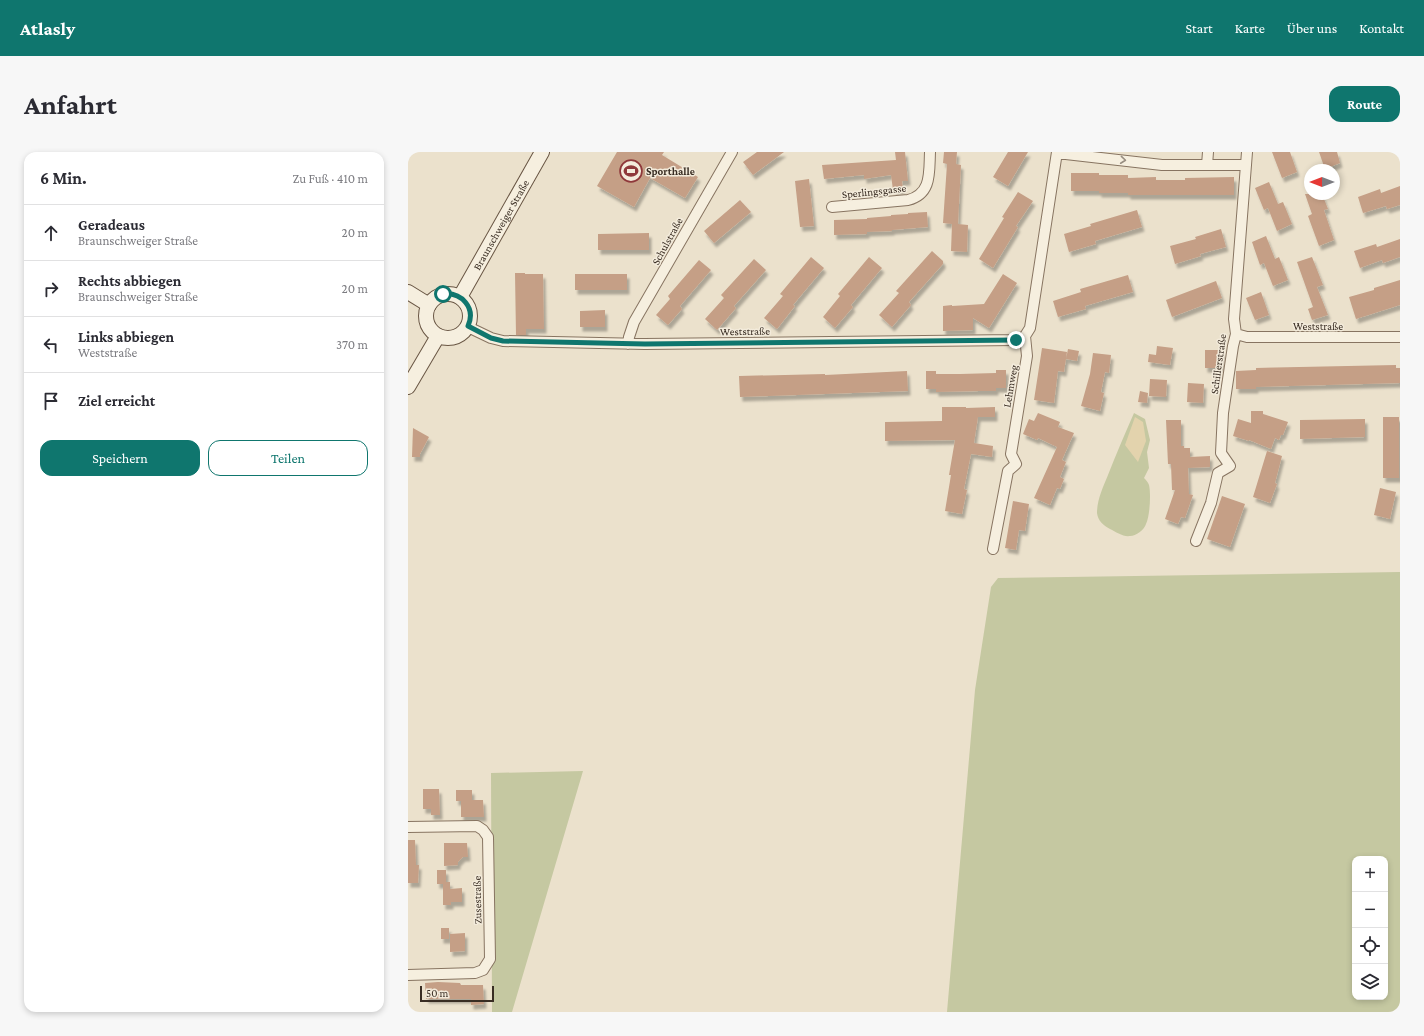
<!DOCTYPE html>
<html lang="de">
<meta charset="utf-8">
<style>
body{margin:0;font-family:"Crimson Pro",serif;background:#f7f7f7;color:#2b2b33}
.controls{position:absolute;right:12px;bottom:12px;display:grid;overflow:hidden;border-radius:8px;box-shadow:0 2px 6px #0003}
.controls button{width:36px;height:36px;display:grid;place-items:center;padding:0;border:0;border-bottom:1px solid #e1e1e2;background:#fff;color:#2b2b33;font:20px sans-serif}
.compass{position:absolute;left:896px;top:12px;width:36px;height:36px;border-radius:50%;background:#fff;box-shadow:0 2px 6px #0003;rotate:270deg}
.scale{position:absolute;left:12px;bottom:10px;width:74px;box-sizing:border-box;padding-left:4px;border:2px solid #392d23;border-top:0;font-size:11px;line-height:14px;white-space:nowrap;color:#392d23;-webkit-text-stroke:3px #f3ebdb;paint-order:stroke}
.stop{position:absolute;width:12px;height:12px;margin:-9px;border:3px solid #0f766e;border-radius:50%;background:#fff}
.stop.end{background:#0f766e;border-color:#fff;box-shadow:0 1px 4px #0008}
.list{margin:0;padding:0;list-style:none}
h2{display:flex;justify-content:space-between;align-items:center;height:52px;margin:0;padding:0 16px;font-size:17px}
h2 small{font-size:13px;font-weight:400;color:#7c7c81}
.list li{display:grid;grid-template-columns:26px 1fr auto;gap:12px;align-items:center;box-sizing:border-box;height:56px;padding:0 16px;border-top:1px solid #e1e1e2}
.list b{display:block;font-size:15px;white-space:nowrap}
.list p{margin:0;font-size:13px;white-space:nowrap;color:#7c7c81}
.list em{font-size:13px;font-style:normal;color:#7c7c81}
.actions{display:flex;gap:8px;padding:12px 16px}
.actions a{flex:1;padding:9px 0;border:1px solid #0f766e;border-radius:12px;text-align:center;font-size:14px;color:#0f766e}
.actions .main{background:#0f766e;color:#fff}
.icon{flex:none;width:22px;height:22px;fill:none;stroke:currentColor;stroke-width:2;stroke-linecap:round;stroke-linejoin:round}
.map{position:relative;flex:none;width:992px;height:860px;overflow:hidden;border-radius:12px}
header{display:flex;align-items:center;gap:24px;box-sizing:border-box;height:56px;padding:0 20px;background:#0f766e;color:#fff}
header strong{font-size:19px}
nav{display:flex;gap:22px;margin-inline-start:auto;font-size:14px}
.intro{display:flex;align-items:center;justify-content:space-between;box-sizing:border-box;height:96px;padding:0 24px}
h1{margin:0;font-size:28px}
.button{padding:10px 18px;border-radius:12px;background:#0f766e;color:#fff;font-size:14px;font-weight:700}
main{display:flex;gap:24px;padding:0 24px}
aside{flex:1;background:#fff;border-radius:12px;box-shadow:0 2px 6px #0003}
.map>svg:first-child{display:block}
.green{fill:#c5c8a1;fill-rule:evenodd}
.sand{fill:#e3d3ad}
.building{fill:#c59f86;filter:url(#shadow)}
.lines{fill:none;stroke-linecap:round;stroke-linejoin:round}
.street-casing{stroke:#877461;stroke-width:12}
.secondary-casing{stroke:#695644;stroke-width:16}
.street{stroke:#f6efdf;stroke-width:10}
.secondary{stroke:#f6efdf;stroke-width:14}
.oneway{stroke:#988e81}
.route{stroke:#0f766e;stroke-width:5}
.labels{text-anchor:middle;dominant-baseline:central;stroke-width:3;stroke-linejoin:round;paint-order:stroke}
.poi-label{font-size:11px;font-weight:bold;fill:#392d23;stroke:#f3ebdb;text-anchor:start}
.street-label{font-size:11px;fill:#392d23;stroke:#f3ebdb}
</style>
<header>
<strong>Atlasly</strong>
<nav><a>Start</a><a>Karte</a><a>Über uns</a><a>Kontakt</a></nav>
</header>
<div class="intro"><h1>Anfahrt</h1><a class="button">Route</a></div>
<main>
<aside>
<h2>6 Min.<small>Zu Fuß · 410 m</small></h2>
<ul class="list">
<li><svg class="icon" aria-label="ahead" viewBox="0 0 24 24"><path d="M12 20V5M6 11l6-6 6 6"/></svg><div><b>Geradeaus</b><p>Braunschweiger Straße</p></div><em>20 m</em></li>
<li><svg class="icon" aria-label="right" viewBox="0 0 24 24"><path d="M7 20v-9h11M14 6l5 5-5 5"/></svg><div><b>Rechts abbiegen</b><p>Braunschweiger Straße</p></div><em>20 m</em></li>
<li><svg class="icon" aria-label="left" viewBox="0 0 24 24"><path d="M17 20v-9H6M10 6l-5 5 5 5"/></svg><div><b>Links abbiegen</b><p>Weststraße</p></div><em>370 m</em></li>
<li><svg class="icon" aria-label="arrive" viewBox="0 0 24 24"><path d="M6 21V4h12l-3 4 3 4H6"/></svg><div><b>Ziel erreicht</b></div></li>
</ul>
<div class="actions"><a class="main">Speichern</a><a>Teilen</a></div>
</aside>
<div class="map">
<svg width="992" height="860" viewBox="0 0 992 860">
<defs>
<filter id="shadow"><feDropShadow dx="2.5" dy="4.5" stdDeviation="1" flood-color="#0004"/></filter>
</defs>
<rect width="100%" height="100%" fill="#ebe1cc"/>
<!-- green -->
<path class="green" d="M 726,261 L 737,267 L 742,288 L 739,300 L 741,316 L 736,326 C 738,328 740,330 741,333 C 743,341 742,364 738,372 C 736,378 728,384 722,384 C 715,385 708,380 702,377 C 695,373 690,369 689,361 C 689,348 695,335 700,323 C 708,302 717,282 726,261 Z
M 992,420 L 992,860 L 539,860 L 567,538 L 583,435 L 590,426 ZM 947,707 L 977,707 L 977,845 L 947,845 Z
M 175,619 L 104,860 L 84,860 L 83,621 Z"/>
<!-- sand -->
<path class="sand" d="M 727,265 L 735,270 L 738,289 L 730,310 L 717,293 Z"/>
<!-- building -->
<path class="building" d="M 209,0 L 256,0 L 254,3 L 290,25 L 277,46 L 242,26 L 226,55 L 189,34 Z
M 349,0 L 376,0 L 345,23 L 335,10 Z
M 487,0 L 497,0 L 500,29 L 494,29 L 495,37 L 485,38 L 483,23 L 456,27 L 456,23 L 416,27 L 414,13 L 488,8 Z
M 536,0 L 549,0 L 548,12 L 553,13 L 550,72 L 560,73 L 559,100 L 543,99 L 544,72 L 535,71 L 539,12 L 535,11 Z
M 600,0 L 620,0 L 600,34 L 585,25 Z
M 864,0 L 882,0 L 889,20 L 874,26 Z
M 911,0 L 929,0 L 932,11 L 917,17 Z
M 663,21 L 691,21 L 691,23 L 720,23 L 720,26 L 748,25 L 748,28 L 777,28 L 777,26 L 826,25 L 826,43 L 720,43 L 720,41 L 691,41 L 691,39 L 663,39 Z
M 401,27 L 406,74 L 392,75 L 387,29 Z
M 861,30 L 870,52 L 875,50 L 884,72 L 869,79 L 860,56 L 856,58 L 847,36 Z
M 992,34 L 992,53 L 979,57 L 978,54 L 955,61 L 950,45 L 972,37 L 973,41 Z
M 610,40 L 625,49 L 608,74 L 610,75 L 585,116 L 571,107 L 596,66 L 594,65 Z
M 897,42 L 914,42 L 920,57 L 916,58 L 926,88 L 911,94 L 900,64 L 904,62 Z
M 332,48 L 343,60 L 306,91 L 296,79 Z
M 729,58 L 734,75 L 687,89 L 688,92 L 661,100 L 656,82 L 683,74 L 682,72 Z
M 519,60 L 520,75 L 484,78 L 484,79 L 459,80 L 459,82 L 426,83 L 426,68 L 459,67 L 459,66 L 483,64 L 483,63 L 500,62 L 500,61 Z
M 813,77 L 818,95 L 792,102 L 793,104 L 767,112 L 762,94 L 788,87 L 787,85 Z
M 241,81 L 241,98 L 190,98 L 190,82 Z
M 858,84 L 867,107 L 871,105 L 880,128 L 865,134 L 856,111 L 852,113 L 844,90 Z
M 992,87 L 992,105 L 975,111 L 974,108 L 952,116 L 946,99 L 968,92 L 969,95 Z
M 524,99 L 535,109 L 535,112 L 501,150 L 503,153 L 484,175 L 471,163 L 491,141 L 488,139 Z
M 403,105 L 416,116 L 385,153 L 387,154 L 369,177 L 356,166 L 375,144 L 372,142 Z
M 461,105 L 474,116 L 443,153 L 445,155 L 427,176 L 415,165 L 432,144 L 430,142 Z
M 904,105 L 915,133 L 909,135 L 920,163 L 904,168 L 900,157 L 905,155 L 889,110 Z
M 346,107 L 358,118 L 326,154 L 328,156 L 309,178 L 297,167 L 316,146 L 313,143 Z
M 291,108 L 303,118 L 272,154 L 274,157 L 260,173 L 248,163 L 262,147 L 260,144 Z
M 107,121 L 117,121 L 117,122 L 135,122 L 136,177 L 118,177 L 118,183 L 108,183 Z
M 167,122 L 219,122 L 219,138 L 167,138 Z
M 595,122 L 609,131 L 581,176 L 565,166 L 565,178 L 535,179 L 535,154 L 544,153 L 544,154 L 576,152 Z
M 720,123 L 725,140 L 677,154 L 678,157 L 650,165 L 645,149 L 673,140 L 672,137 Z
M 992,128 L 992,153 L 948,167 L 941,145 L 966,138 L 966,136 Z
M 808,129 L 814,146 L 764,165 L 758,148 Z
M 853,140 L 861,163 L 847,168 L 838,146 Z
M 197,158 L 197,175 L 172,175 L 172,159 Z
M 749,194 L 765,196 L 762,213 L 740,210 L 741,202 L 748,203 Z
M 634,196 L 659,200 L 656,220 L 650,219 L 646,251 L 626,248 Z
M 660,197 L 671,199 L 669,209 L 658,207 Z
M 797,198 L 814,198 L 813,216 L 797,216 Z
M 685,201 L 703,203 L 701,221 L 697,220 L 693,240 L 696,241 L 692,259 L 673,254 L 682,222 Z
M 988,213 L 988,216 L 992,216 L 992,231 L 848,235 L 848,237 L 828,237 L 828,219 L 848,218 L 848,216 Z
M 588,218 L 598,218 L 598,236 L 588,236 L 588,239 L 571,239 L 528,240 L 528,237 L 518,237 L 518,219 L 528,219 L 528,222 L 552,222 L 588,221 Z
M 499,219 L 500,239 L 332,245 L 331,224 L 417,222 L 417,223 Z
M 742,227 L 759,228 L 758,245 L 741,244 Z
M 780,231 L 796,232 L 795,251 L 779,250 Z
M 732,239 L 740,241 L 739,251 L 730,250 Z
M 534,255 L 558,255 L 558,256 L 587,255 L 587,265 L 570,265 L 566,291 L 585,294 L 584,305 L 563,302 L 556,337 L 559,338 L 554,362 L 537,359 L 543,323 L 541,323 L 547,288 L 477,289 L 477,270 L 534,269 Z
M 843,259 L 855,259 L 855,262 L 880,270 L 875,283 L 873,283 L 871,288 L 867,286 L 863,297 L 841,288 L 841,289 L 825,284 L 830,267 L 843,271 Z
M 630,261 L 652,270 L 650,275 L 666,281 L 654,308 L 658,310 L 652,325 L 656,327 L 652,337 L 649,336 L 642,353 L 626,346 L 649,295 L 630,286 L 629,288 L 615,282 L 621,267 L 626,269 Z
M 975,265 L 991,265 L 991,326 L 975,326 Z
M 957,267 L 957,285 L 892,287 L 892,268 Z
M 758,268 L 773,268 L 773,294 L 776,294 L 776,296 L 782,296 L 782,305 L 802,304 L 802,315 L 780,316 L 781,342 L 785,343 L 777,366 L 773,365 L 770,372 L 757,367 L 767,338 L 764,338 L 763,312 L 760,312 Z
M 5,276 L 21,285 L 12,302 L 12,305 L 4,305 Z
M 859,299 L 874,304 L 867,331 L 869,332 L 862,351 L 845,345 Z
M 972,336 L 988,340 L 982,367 L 966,363 Z
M 814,344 L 837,352 L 822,395 L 799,387 Z
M 605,349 L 621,352 L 617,379 L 611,378 L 608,398 L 597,396 Z
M 15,637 L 31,637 L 32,663 L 23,663 L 23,657 L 15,657 Z
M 48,638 L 64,638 L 64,648 L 75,648 L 76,665 L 53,665 L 53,649 L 48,649 Z
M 0,688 L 7,688 L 8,713 L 11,713 L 10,731 L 0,731 Z
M 36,691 L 59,691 L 60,705 L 55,705 L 50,710 L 50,713 L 36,714 Z
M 29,718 L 38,718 L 38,730 L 42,730 L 42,737 L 54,736 L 54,750 L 43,750 L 43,753 L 35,753 L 35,732 L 29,732 Z
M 33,776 L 41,776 L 41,787 L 33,787 Z
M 57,781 L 57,799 L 42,800 L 42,782 Z
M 30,830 L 52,831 L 53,833 L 75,833 L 76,852 L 63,853 L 63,847 L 18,847 L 17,831 Z"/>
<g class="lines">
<!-- street casing -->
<g class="street-casing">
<path id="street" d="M 649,1 L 754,13 L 838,13
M 799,13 L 800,0
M 424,55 L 500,48 C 524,42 521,20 522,0
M 60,175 L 83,186 L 95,189 L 237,192 L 608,188 L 617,184
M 828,182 L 839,185 L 992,185
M 220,192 L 221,185 L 226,170 L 324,0
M 788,389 L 803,351 L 810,321 L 822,314 L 813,301 L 815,261 L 825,194 L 828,182 L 826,167 L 839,0
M 585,397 L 600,319 L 608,312 L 603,302 L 619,204 L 617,184 L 622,176 L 649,0
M 0,675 L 69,674 L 75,678 L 80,685 L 82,807 L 75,818 L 67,821 L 0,823"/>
</g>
<!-- secondary casing -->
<g class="secondary-casing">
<g id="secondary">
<path d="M 0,140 L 21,153"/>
<circle cx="40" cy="164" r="22"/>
<path id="s1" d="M 52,145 L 134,0"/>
<path d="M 0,235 L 30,184"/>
</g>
</g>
<!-- street -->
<use href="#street" class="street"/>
<!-- secondary -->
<use href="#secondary" class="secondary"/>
</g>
<!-- one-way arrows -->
<defs><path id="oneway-chevron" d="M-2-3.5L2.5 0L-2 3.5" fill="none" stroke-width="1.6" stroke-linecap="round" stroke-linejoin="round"/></defs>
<use class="oneway" href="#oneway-chevron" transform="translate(715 8) rotate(6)"/>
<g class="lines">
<!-- route -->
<path class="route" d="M 35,142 C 54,140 68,156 60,174 L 83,186 L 95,189 L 237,192 L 608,188"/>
</g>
<!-- icons -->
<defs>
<g id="stadium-ring" transform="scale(1.15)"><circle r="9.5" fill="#f3ebdb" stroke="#8f383a" stroke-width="1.5"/><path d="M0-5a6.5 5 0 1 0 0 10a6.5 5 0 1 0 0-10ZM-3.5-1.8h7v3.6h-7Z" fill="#8f383a"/></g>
</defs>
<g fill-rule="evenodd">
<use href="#stadium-ring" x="223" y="19"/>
</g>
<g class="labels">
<!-- poi labels -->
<g class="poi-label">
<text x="238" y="19">Sporthalle</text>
</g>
<!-- street labels -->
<g class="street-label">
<text transform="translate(466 39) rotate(-6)">Sperlingsgasse</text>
<text stroke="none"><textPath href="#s1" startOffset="83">Braunschweiger Straße</textPath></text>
<text transform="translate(259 89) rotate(-61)">Schulstraße</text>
<text x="910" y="174">Weststraße</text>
<text transform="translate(337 179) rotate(-1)">Weststraße</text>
<text transform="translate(810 212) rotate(-82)">Schillerstraße</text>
<text transform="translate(602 234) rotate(-80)">Lehmweg</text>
<text transform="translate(69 748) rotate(-91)">Zusestraße</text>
</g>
</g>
</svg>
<div class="controls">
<button>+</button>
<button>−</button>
<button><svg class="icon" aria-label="locate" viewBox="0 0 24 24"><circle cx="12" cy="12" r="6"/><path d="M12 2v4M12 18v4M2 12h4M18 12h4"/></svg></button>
<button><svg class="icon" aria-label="layers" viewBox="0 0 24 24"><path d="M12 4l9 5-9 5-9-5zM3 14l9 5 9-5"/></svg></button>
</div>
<svg class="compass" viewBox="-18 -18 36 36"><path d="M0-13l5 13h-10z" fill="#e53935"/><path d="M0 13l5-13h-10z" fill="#7c7c81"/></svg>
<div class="scale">50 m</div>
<div class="stop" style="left:35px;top:142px"></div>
<div class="stop end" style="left:608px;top:188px"></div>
</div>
</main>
